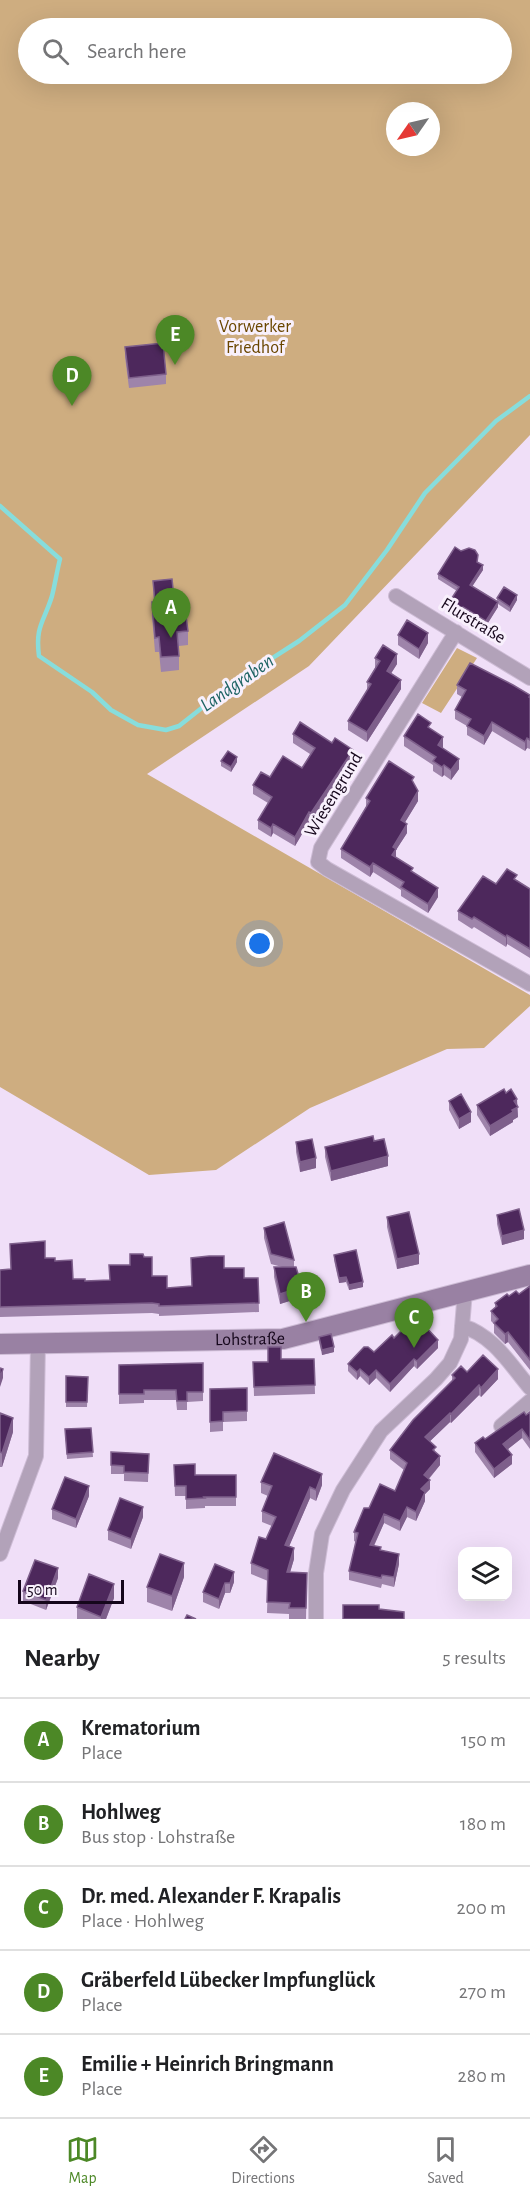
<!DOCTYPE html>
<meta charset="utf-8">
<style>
body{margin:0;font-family:"Alegreya Sans",sans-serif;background:#f2f2f2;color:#202124}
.controls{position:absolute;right:18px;bottom:18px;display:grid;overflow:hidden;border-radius:12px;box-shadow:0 6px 24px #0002}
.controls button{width:54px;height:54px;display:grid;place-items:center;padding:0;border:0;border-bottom:2px solid #e0e0e0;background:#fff;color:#202124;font:30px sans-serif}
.compass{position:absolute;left:386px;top:102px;width:54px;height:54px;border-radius:50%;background:#fff;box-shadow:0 6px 24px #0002;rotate:236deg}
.scale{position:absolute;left:18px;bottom:15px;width:106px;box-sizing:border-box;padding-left:6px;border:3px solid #15061b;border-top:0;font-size:16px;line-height:21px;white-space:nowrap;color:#15061b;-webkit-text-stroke:4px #f8f0fc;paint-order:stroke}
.you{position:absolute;left:260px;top:944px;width:21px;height:21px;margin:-15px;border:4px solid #fff;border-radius:50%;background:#1a73e8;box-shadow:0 0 0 9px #1a73e833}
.badge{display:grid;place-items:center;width:39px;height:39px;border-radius:50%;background:#4c8826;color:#fff;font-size:20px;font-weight:700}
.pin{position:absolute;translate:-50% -50px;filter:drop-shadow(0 2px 3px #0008)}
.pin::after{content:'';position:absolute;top:32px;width:21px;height:18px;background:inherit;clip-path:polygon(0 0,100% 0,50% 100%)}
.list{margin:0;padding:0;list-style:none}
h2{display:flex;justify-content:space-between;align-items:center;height:78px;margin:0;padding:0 24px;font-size:26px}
h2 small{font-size:20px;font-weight:400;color:#757577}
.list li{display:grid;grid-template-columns:39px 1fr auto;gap:18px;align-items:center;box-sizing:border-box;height:84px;padding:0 24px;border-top:2px solid #e0e0e0}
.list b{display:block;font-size:22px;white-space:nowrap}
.list p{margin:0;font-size:20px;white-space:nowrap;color:#757577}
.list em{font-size:20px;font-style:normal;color:#757577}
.icon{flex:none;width:33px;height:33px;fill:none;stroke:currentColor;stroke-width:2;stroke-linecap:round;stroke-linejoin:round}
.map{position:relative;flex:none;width:530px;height:1619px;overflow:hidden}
.search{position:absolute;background:#fff;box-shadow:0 6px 24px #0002;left:18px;right:18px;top:18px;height:66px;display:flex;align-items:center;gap:15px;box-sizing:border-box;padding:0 21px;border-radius:33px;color:#757577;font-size:22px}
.sheet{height:498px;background:#fff}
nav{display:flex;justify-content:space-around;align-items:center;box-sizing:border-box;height:84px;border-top:2px solid #e0e0e0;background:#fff;font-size:16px;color:#757577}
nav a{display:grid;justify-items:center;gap:3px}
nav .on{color:#4c8826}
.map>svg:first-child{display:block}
.green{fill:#cead80;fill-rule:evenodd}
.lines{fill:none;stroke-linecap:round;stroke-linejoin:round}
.stream{stroke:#87dddc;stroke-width:4.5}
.minor-casing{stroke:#cdbcd5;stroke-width:16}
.secondary-casing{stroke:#cdbcd5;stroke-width:22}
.minor{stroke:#b2a2b9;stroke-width:14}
.secondary{stroke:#9981a3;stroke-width:20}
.wall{fill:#9e84aa}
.shaded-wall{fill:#7e5f8b}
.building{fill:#4d285c;stroke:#7e5f8b;stroke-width:1.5}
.labels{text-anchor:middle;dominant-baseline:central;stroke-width:6;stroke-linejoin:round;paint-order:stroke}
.park-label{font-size:18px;fill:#6a4600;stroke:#f8f0fc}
.street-label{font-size:18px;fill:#15061b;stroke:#f8f0fc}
.water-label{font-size:20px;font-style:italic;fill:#1d6464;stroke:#f8f0fc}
</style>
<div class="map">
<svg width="530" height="1619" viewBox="0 0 530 1619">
<rect width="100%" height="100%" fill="#f0dff8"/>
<!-- green -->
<path class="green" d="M 0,0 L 530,0 L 530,435 L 309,666 L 147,774 L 530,995 L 530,1006 L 484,1048 L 447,1049 L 310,1108 L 216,1170 L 149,1175 L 0,1087 ZM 28,28 L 502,28 L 502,74 L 28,74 ZM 395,111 L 431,111 L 431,147 L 395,147 Z
M 457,648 L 477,658 L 441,713 L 422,703 Z"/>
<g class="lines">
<!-- stream -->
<path class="stream" d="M 0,506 L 60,559 C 57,571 55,584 52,596 C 44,622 35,626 39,656 L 92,692 L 111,710 L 138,725 L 166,730 L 179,726 L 232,684 L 299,641 L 345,605 L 387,550 L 425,493 L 496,421 L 530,396"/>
<!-- minor casing -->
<g class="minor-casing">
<path id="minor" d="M 396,596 L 530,678
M 456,632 L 321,848 L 318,862 L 327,869 L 530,984
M 462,1326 C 493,1335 510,1364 530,1388
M 501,1426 L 530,1401
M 0,1554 L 36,1456 L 38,1343
M 316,1619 L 316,1573 L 322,1534 L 343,1490 L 381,1431 L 436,1379 L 450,1363 L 461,1339 L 465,1291"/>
</g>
<!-- secondary casing -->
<g class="secondary-casing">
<g id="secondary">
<path id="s1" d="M 0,1344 L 283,1339 L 530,1275"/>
</g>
</g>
<!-- minor -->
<use href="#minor" class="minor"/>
<!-- secondary -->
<use href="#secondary" class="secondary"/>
</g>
<!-- wall -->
<path class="wall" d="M 125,347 L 166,374 L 166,384 L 129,388 L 125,357 Z
M 478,562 L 483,570 L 472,586 L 497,601 L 497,598 L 517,600 L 510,612 L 498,604 L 498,607 L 486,626 L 463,612 L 460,617 L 448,609 L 448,604 L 457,591 L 438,579 L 438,574 Z
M 153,581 L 176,617 L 188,631 L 188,645 L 179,646 L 179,670 L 161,672 L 159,652 L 155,652 L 152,617 L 152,602 L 154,602 Z
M 398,635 L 428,643 L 419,659 L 398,645 Z
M 375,658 L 397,664 L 391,673 L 401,689 L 367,742 L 348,730 L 348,721 L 367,691 L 367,682 L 375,668 Z
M 457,685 L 530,695 L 530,749 L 527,748 L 525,751 L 492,731 L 484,745 L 467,735 L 467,726 L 455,719 L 455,710 L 462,697 L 457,694 Z
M 431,729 L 443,747 L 443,748 L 459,769 L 451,780 L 444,775 L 442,777 L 433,771 L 433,765 L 404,746 L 404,736 Z
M 293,734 L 353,759 L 311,823 L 309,822 L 295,846 L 273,833 L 271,837 L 258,829 L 258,820 L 268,803 L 253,794 L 253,785 L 270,777 L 302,768 L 310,754 L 293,743 Z
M 221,761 L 237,762 L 231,772 L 221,766 Z
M 414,784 L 418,801 L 405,822 L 407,833 L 396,850 L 396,857 L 438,897 L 428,913 L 401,896 L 401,890 L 373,872 L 370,877 L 341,858 L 341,849 L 366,807 L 366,798 Z
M 517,880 L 530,889 L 530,958 L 507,944 L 506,947 L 474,927 L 472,929 L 458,920 L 458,911 L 496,884 Z
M 506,1093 L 517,1105 L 518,1117 L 513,1120 L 513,1122 L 490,1136 L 477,1115 L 477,1105 Z
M 449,1101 L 471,1122 L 459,1129 L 449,1110 Z
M 374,1141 L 388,1166 L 331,1181 L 325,1157 L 325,1147 Z
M 296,1142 L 316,1168 L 300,1172 L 296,1152 Z
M 497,1215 L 524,1239 L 502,1245 L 497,1224 Z
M 387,1217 L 419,1264 L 397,1269 L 387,1227 Z
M 264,1228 L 294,1260 L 294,1267 L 302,1297 L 280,1304 L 274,1277 L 274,1267 L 282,1267 L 271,1264 L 264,1238 Z
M 334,1255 L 363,1287 L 349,1290 L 346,1282 L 339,1283 L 334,1260 Z
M 144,1257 L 152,1276 L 167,1288 L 192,1286 L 224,1268 L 244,1278 L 258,1278 L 259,1312 L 159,1316 L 159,1314 L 152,1313 L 0,1317 L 0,1270 L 10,1269 L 45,1258 L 55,1261 L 73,1279 L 85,1281 L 109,1280 L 130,1265 Z
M 530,1286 L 530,1370 L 508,1342 L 505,1344 L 494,1333 L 494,1324 L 491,1321 L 491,1311 L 495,1308 L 495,1303 L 509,1296 L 519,1294 Z
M 417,1329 L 438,1348 L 417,1369 L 414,1366 L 390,1392 L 376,1378 L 369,1385 L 360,1376 L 357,1380 L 348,1371 L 348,1364 L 374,1352 L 394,1338 Z
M 319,1337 L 334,1352 L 322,1355 L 319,1342 Z
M 281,1359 L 314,1359 L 315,1394 L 254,1396 L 253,1362 L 268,1362 Z
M 203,1363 L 203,1401 L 187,1402 L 187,1410 L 177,1410 L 176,1400 L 144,1400 L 144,1403 L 119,1404 L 119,1365 Z
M 467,1372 L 498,1379 L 481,1397 L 479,1395 L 451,1423 L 450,1422 L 430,1441 L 436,1453 L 440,1465 L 429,1479 L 430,1489 L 425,1494 L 425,1501 L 416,1521 L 407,1517 L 400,1531 L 384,1523 L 374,1546 L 399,1564 L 394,1587 L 382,1584 L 381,1588 L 349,1580 L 349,1571 L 356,1542 L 354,1541 L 354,1532 L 369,1508 L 395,1491 L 404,1470 L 390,1459 L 390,1450 L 452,1381 L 452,1375 Z
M 66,1376 L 88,1377 L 87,1407 L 66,1407 Z
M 210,1389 L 247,1411 L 247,1421 L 223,1422 L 223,1431 L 210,1432 Z
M 530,1412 L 530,1449 L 522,1438 L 508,1449 L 512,1464 L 494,1478 L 475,1452 L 475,1443 L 485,1439 Z
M 0,1413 L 13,1432 L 2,1467 L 0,1467 Z
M 91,1428 L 93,1457 L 67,1459 L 65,1429 Z
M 111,1452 L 149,1454 L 148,1482 L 124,1481 L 124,1474 L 111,1474 Z
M 174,1465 L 195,1475 L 236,1475 L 236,1506 L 205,1506 L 205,1508 L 186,1509 L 186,1496 L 175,1496 Z
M 261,1482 L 322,1485 L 316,1501 L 310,1498 L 289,1546 L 294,1559 L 290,1572 L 307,1573 L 306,1619 L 289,1619 L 289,1614 L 267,1613 L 268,1581 L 251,1574 L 251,1563 L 266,1539 L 272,1526 L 262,1522 L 262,1511 L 268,1496 L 261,1493 Z
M 89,1496 L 76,1528 L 52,1519 L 52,1509 Z
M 143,1517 L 131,1549 L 108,1540 L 108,1530 Z
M 215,1564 L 234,1582 L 230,1593 L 225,1593 L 219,1609 L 203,1602 L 203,1592 Z
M 184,1577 L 172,1611 L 147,1602 L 147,1587 Z
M 58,1578 L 46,1610 L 23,1601 L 23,1591 Z
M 114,1598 L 106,1619 L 77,1619 L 77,1607 Z"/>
<!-- shaded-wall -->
<path class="shaded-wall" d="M 483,565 L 483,570 L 470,590 L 470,585 Z
M 517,595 L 517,600 L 510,612 L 510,607 Z
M 498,602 L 498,607 L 486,626 L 486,621 Z
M 463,607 L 463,612 L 460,617 L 460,612 Z
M 428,633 L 428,643 L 419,659 L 419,649 Z
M 397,654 L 397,664 L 387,680 L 387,671 Z
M 401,680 L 401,689 L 367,742 L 367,732 Z
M 492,722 L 492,731 L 484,745 L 484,736 Z
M 443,737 L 443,747 L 438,755 L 438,745 Z
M 527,738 L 527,748 L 525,751 L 525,742 Z
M 353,750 L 353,759 L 311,823 L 311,813 Z
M 237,757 L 237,762 L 231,772 L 231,767 Z
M 459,759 L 459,769 L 451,780 L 451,770 Z
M 444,765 L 444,775 L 442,777 L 442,767 Z
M 418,791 L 418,801 L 401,829 L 401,820 Z
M 309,812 L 309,822 L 295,846 L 295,837 Z
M 273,824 L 273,833 L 271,837 L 271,828 Z
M 407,824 L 407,833 L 396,850 L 396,858 L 392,864 L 393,847 Z
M 373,863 L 373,872 L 370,877 L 370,867 Z
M 438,888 L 438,897 L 428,913 L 428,904 Z
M 507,935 L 507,944 L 506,947 L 506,937 Z
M 517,1099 L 518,1117 L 513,1120 L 513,1122 L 490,1136 L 490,1126 L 514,1101 Z
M 471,1112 L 471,1122 L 459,1129 L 459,1119 Z
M 388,1156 L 388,1166 L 331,1181 L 331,1171 Z
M 316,1158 L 316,1168 L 300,1172 L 300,1162 Z
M 524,1230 L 524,1239 L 502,1245 L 502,1236 Z
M 419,1254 L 419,1264 L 397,1269 L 397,1259 Z
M 346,1277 L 346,1282 L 339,1283 L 339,1278 Z
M 363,1282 L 363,1287 L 349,1290 L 349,1285 Z
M 302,1287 L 302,1297 L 280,1304 L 280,1294 Z
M 508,1332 L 508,1342 L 505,1344 L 505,1334 Z
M 438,1340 L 438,1348 L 417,1369 L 417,1361 Z
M 334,1347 L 334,1352 L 322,1355 L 322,1350 Z
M 414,1359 L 414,1366 L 390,1392 L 390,1384 Z
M 3,1369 L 3,1378 L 0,1387 L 0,1378 Z
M 360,1369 L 360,1376 L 357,1380 L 357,1372 Z
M 498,1369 L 498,1379 L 481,1397 L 481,1388 Z
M 376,1370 L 376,1378 L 369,1385 L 369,1377 Z
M 479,1385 L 479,1395 L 451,1423 L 451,1414 Z
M 450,1413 L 450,1422 L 425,1446 L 425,1437 Z
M 13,1418 L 13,1432 L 2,1467 L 2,1453 Z
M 522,1429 L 522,1438 L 503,1453 L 503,1444 Z
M 512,1455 L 512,1464 L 494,1478 L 494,1469 Z
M 440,1456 L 440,1465 L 424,1484 L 424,1475 Z
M 322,1474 L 322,1485 L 316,1501 L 316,1490 Z
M 430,1480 L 430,1489 L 425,1494 L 425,1501 L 416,1521 L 416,1512 L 421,1489 Z
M 89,1486 L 89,1496 L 76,1528 L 76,1519 Z
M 310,1487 L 310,1498 L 285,1556 L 285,1545 Z
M 143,1507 L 143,1517 L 131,1549 L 131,1539 Z
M 407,1507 L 407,1517 L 400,1531 L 400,1521 Z
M 384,1514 L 384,1523 L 370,1554 L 370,1545 Z
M 294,1548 L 294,1559 L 287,1583 L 287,1572 Z
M 399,1554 L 399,1564 L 394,1587 L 394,1577 Z
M 184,1563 L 184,1577 L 172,1611 L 172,1596 Z
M 58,1568 L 58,1578 L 46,1610 L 46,1600 Z
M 234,1572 L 234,1582 L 230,1593 L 230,1583 Z
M 225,1583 L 225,1593 L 219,1609 L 219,1599 Z
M 114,1584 L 114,1598 L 106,1619 L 101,1619 L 101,1617 Z"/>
<!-- building -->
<path class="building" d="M 311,25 L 322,28 L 310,28 Z
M 163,343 L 166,374 L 129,378 L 125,347 Z
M 455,547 L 461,551 L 469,548 L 475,550 L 478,555 L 477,562 L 483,565 L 470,585 L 498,602 L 486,621 L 463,607 L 460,612 L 448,604 L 459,587 L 438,574 Z
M 172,579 L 176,617 L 186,616 L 188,631 L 177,632 L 179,656 L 161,657 L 159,637 L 155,638 L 152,602 L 155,602 L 153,581 Z
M 504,587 L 517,595 L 510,607 L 497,598 Z
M 407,620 L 428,633 L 419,649 L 398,635 Z
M 383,645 L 397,654 L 387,671 L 401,680 L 367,732 L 348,721 L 371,684 L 367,682 L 380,661 L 375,658 Z
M 470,663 L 513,685 L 530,695 L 529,697 L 530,698 L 530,740 L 527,738 L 525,742 L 492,722 L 484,736 L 467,726 L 471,719 L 455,710 L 466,690 L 457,685 Z
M 418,714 L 431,723 L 428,727 L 443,737 L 438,745 L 459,759 L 451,770 L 444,765 L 442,767 L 433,761 L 436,757 L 404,736 Z
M 300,722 L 332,743 L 335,738 L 353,750 L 311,813 L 309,812 L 295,837 L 273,824 L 271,828 L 258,820 L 272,797 L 253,785 L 261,772 L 270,777 L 283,756 L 302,768 L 315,748 L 293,734 Z
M 228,751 L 237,757 L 231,767 L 221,761 Z
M 389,761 L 414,777 L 412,780 L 418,791 L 401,820 L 407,824 L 393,847 L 396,849 L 392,855 L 413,868 L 411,871 L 438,888 L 428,904 L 401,887 L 404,882 L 373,863 L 370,867 L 341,849 L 370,801 L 366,798 Z
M 507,869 L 517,875 L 514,879 L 530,889 L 530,949 L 507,935 L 506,937 L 474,917 L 472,919 L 458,911 L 483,876 L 496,884 Z
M 504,1089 L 506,1093 L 511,1089 L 517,1099 L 514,1101 L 518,1107 L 512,1110 L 513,1112 L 490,1126 L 477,1105 Z
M 461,1094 L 471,1112 L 459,1119 L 449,1101 Z
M 373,1136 L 374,1141 L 384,1139 L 388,1156 L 331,1171 L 325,1147 Z
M 312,1139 L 316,1158 L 300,1162 L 296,1142 Z
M 519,1209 L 524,1230 L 502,1236 L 497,1215 Z
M 409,1212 L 419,1254 L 397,1259 L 387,1217 Z
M 284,1222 L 294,1260 L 271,1254 L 264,1228 Z
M 45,1241 L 45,1258 L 55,1258 L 55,1261 L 72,1260 L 73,1279 L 85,1279 L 85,1281 L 110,1280 L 109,1265 L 130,1265 L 130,1254 L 143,1254 L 144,1257 L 152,1257 L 152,1276 L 167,1276 L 167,1288 L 192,1286 L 191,1258 L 209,1256 L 224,1256 L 224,1268 L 244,1268 L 244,1278 L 258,1278 L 259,1303 L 159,1306 L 159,1304 L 152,1303 L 0,1307 L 0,1270 L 11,1269 L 10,1244 Z
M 356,1250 L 363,1282 L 349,1285 L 346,1277 L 339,1278 L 334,1255 Z
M 274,1267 L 296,1267 L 302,1287 L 280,1294 Z
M 530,1286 L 530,1360 L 508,1332 L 505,1334 L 494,1323 L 498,1319 L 491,1311 L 497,1306 L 495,1303 L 507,1294 L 509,1296 L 516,1291 L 519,1294 Z
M 410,1322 L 417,1329 L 423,1324 L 438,1340 L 417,1361 L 414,1359 L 390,1384 L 376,1370 L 369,1377 L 360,1369 L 357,1372 L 348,1364 L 364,1347 L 368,1347 L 374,1352 L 392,1335 L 394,1338 Z
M 331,1334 L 334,1347 L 322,1350 L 319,1337 Z
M 268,1347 L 281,1347 L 281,1359 L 314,1359 L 315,1385 L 254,1387 L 253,1362 L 268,1362 Z
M 483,1355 L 498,1369 L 481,1388 L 479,1385 L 451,1414 L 450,1413 L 425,1437 L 436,1447 L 433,1450 L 440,1456 L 424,1475 L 430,1480 L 421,1489 L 425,1492 L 416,1512 L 407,1507 L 400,1521 L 384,1514 L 370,1545 L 381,1547 L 380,1550 L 399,1554 L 394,1577 L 382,1575 L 381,1578 L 349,1571 L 358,1533 L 354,1532 L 364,1508 L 369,1508 L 380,1484 L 395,1491 L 407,1463 L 390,1450 L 413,1420 L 455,1378 L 452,1375 L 461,1366 L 467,1372 Z
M 203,1363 L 203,1392 L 187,1392 L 187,1401 L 177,1401 L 176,1390 L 144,1390 L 144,1394 L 119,1394 L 119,1365 Z
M 0,1368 L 3,1369 L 0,1378 Z
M 66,1376 L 88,1377 L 87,1402 L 66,1402 Z
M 247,1388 L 247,1411 L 223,1412 L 223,1421 L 210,1422 L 210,1389 Z
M 524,1412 L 526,1415 L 530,1412 L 530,1440 L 522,1429 L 503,1444 L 512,1455 L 494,1469 L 475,1443 L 483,1437 L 485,1439 Z
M 0,1413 L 13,1418 L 2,1453 L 0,1452 Z
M 91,1428 L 93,1452 L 67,1454 L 65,1429 Z
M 111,1452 L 149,1454 L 148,1473 L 124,1472 L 124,1466 L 111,1465 Z
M 274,1453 L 322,1474 L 316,1490 L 310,1487 L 285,1545 L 294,1548 L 287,1572 L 307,1573 L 306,1608 L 289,1608 L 290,1603 L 267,1602 L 268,1570 L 251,1563 L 259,1537 L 266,1539 L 276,1517 L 262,1511 L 272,1486 L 261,1482 Z
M 195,1464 L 195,1475 L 236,1475 L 236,1497 L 204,1497 L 205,1498 L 186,1499 L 186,1486 L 175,1486 L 174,1465 Z
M 65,1477 L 89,1486 L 76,1519 L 52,1509 Z
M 120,1498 L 143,1507 L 131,1539 L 108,1530 Z
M 160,1554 L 184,1563 L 172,1596 L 147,1587 Z
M 35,1560 L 58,1568 L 46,1600 L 23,1591 Z
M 215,1564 L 234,1572 L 230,1583 L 225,1583 L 219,1599 L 203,1592 Z
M 89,1574 L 114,1584 L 101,1617 L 77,1607 Z
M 343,1605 L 379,1605 L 379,1609 L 404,1612 L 404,1619 L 343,1619 Z
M 187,1615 L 196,1619 L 185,1619 Z"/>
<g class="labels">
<!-- park labels -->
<g class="park-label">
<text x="255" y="327">Vorwerker<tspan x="255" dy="21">Friedhof</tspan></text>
</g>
<!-- street labels -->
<g class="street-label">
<text transform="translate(473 621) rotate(31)">Flurstraße</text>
<text transform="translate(334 795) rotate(-59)">Wiesengrund</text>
<text stroke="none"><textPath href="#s1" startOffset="250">Lohstraße</textPath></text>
</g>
<!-- water labels -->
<g class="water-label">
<text transform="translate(237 683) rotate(-35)">Landgraben</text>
</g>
</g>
</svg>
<div class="controls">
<button><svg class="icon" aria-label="layers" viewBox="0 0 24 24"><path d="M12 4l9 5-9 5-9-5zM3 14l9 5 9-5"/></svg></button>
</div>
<svg class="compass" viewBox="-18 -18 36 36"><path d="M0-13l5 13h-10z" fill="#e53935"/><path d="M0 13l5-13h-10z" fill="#757577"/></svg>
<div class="scale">50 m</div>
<div class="you"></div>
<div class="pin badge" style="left:171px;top:638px">A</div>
<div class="pin badge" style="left:306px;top:1322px">B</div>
<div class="pin badge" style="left:414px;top:1348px">C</div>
<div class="pin badge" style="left:72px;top:406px">D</div>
<div class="pin badge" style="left:175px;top:365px">E</div>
<div class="search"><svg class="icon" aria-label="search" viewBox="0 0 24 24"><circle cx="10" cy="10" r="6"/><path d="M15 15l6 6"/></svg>Search here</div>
</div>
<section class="sheet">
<h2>Nearby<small>5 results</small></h2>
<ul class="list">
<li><span class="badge">A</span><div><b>Krematorium</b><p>Place</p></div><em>150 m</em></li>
<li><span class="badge">B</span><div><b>Hohlweg</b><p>Bus stop · Lohstraße</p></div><em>180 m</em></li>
<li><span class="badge">C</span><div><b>Dr. med. Alexander F. Krapalis</b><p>Place · Hohlweg</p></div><em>200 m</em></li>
<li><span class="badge">D</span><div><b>Gräberfeld Lübecker Impfunglück</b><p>Place</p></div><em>270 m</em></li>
<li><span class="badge">E</span><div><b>Emilie + Heinrich Bringmann</b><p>Place</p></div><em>280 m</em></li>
</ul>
</section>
<nav>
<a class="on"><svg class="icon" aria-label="map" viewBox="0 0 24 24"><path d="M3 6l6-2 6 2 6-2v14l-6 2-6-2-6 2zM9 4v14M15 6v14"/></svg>Map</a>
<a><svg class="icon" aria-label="directions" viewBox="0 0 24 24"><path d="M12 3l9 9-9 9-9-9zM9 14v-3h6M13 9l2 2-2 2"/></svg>Directions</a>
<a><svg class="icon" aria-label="saved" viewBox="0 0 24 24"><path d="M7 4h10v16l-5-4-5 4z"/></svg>Saved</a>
</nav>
